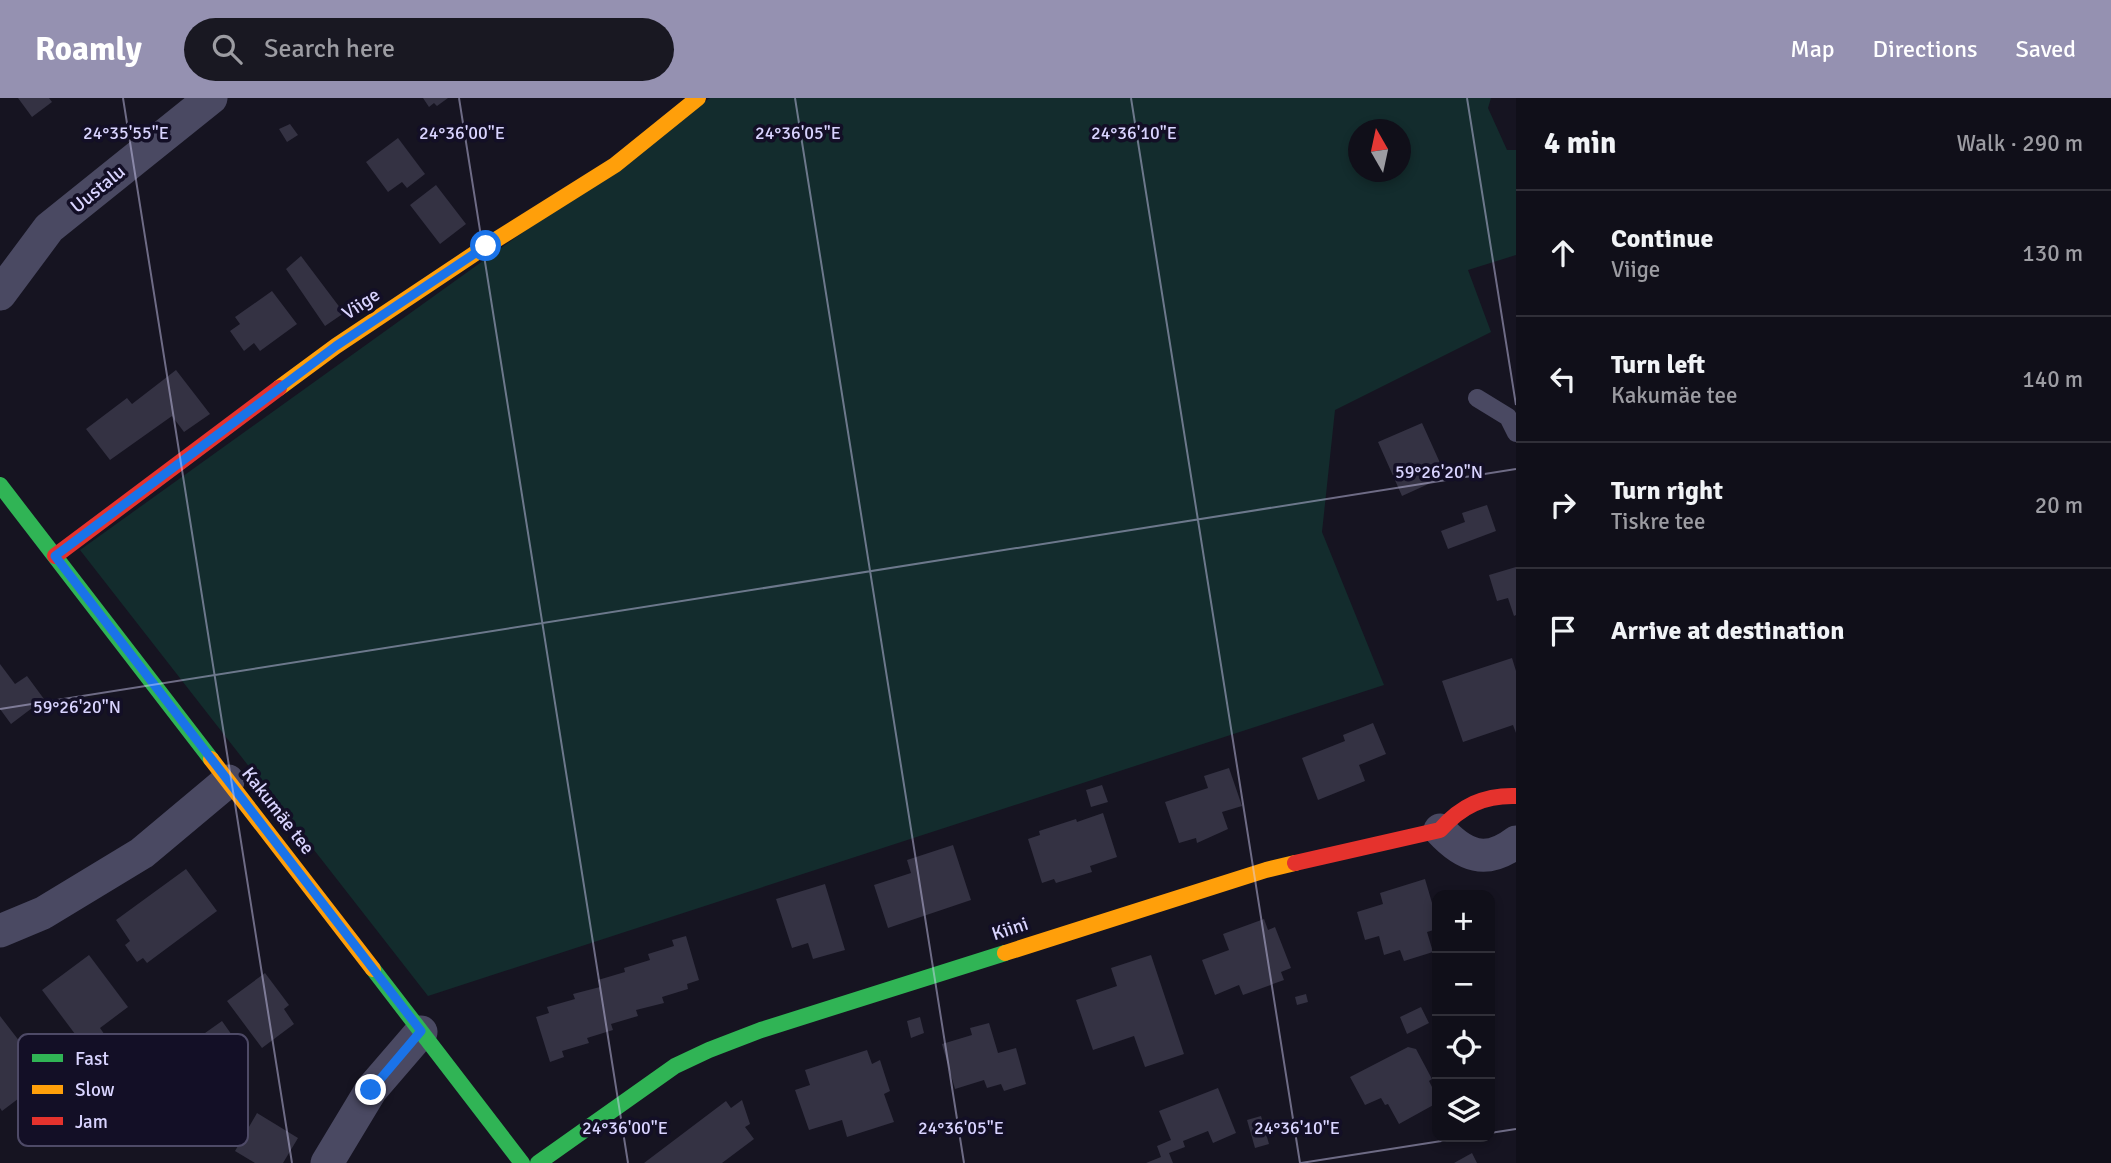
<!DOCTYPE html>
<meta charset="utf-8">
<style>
body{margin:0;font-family:Signika,sans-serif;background:#191822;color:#f1f3f6}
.controls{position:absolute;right:21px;bottom:21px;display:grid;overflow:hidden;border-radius:14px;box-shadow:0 4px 10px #0003}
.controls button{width:63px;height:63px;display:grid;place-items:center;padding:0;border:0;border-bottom:2px solid #302f38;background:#100f19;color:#f1f3f6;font:35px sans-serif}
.compass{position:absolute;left:1348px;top:21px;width:63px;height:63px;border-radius:50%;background:#100f19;box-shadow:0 4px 10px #0003;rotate:351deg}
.stop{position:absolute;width:21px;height:21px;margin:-16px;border:5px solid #1a73e8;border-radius:50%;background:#fff}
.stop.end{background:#1a73e8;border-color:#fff;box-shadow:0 2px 7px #0008}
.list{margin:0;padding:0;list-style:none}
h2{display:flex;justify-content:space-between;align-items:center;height:91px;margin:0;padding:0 28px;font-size:30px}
h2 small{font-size:23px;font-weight:400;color:#9c9ca2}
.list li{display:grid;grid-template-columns:46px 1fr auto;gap:21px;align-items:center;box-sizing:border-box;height:126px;padding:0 28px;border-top:2px solid #302f38}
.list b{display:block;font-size:26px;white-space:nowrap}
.list p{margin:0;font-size:23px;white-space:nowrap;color:#9c9ca2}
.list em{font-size:23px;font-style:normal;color:#9c9ca2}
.icon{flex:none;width:38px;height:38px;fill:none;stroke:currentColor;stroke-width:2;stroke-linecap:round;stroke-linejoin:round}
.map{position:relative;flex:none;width:1516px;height:1065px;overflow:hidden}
header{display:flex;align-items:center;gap:42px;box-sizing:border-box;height:98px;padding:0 35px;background:#9591b1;color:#fff}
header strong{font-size:33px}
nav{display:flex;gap:38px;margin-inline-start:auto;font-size:24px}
.search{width:490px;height:63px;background:#191822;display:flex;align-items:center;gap:18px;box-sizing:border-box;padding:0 24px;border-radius:38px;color:#9c9ca2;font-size:26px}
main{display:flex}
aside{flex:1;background:#100f19}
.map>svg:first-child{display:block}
.green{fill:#132c2d;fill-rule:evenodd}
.building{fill:#343243}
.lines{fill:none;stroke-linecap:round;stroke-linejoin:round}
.lane{stroke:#4a4962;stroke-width:18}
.street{stroke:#4a4962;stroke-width:33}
.fast{stroke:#30b455;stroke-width:16}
.slow{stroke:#ff9f0a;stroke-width:16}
.jam{stroke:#e5322d;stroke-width:16}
.route{stroke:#1a73e8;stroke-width:9}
.ticks{fill:none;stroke:#d9d4ff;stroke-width:2;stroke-opacity:0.45}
.labels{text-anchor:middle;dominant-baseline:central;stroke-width:7;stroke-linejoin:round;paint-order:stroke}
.street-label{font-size:19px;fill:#d9d4ff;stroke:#130f26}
.key{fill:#130f26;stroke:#4e4a67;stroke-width:2}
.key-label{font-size:19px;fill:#d9d4ff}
.ticks-label{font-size:18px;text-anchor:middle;fill:#d9d4ff;stroke:#130f26;stroke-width:7;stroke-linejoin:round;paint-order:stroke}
</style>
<header>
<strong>Roamly</strong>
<div class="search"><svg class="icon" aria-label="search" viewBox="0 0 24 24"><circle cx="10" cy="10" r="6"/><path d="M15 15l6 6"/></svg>Search here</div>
<nav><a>Map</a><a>Directions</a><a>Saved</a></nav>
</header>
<main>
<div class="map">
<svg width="1516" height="1065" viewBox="0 0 1516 1065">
<rect width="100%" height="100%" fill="#161421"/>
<!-- green -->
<path class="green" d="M 710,0 L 1491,0 L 1488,10 L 1507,52 L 1516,52 L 1516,157 L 1468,172 L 1491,234 L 1335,312 L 1322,434 L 1384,587 L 428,898 L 80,452 ZM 1358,32 L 1400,32 L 1400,74 L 1358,74 Z"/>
<!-- building -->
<path class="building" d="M 18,0 L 49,0 L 52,4 L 32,19 Z
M 423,0 L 448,0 L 437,8 L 434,5 L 429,9 Z
M 290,26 L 298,37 L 287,44 L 279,31 Z
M 398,40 L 425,76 L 407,90 L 402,84 L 388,94 L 366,64 Z
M 436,87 L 466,126 L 440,146 L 410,107 Z
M 301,158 L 344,215 L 325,228 L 286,171 Z
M 272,193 L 297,226 L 260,253 L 254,245 L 244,253 L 230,233 L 240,226 L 235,219 Z
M 176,272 L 210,316 L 184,334 L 172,318 L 110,362 L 86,331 L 127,300 L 132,306 Z
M 1422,325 L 1446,378 L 1402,398 L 1378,344 Z
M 1487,407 L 1496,433 L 1448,451 L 1441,433 L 1465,424 L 1462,415 Z
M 1516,469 L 1516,517 L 1514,518 L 1508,500 L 1497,503 L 1489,477 Z
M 1512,560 L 1516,573 L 1516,635 L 1513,627 L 1463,644 L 1442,583 Z
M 0,566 L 15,586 L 27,578 L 44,601 L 11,626 L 0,611 Z
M 1373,625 L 1386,656 L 1359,667 L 1365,683 L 1318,702 L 1302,660 L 1345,643 L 1343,637 Z
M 1229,670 L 1242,708 L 1222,714 L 1228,731 L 1197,745 L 1196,740 L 1179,745 L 1165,704 L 1208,690 L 1204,678 Z
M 1102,687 L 1108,704 L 1091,709 L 1086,692 Z
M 1103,715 L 1117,759 L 1090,768 L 1092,774 L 1056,785 L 1054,781 L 1042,785 L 1028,741 L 1040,737 L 1039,733 L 1076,721 L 1077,724 Z
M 953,747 L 971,802 L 888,830 L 874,787 L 911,775 L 907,762 Z
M 186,771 L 217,813 L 147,865 L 143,860 L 137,864 L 125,847 L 130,843 L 116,822 Z
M 1425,781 L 1437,822 L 1437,831 L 1427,834 L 1433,854 L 1404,863 L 1400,852 L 1384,857 L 1379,838 L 1365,842 L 1357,814 L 1383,806 L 1380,795 Z
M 825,786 L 845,852 L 813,861 L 808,845 L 792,850 L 776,801 Z
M 1264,821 L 1268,832 L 1275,829 L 1291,870 L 1281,874 L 1284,882 L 1243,897 L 1239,887 L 1215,897 L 1202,862 L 1229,852 L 1223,836 Z
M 686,838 L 699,882 L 687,886 L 688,891 L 662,899 L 664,905 L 636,912 L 638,918 L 611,926 L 613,932 L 587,940 L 589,945 L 562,953 L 564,959 L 550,964 L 536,919 L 549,915 L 547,909 L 575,901 L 573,896 L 600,889 L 598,882 L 625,874 L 624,870 L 650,862 L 648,856 L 674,848 L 672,842 Z
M 89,857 L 128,909 L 100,930 L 109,943 L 90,956 L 42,892 Z
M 1151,857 L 1184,956 L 1145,969 L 1134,938 L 1093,952 L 1076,902 L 1117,888 L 1111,870 Z
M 265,875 L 289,907 L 284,911 L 294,926 L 262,950 L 227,903 Z
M 1306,896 L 1308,904 L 1297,907 L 1295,899 Z
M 1421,909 L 1429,925 L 1407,936 L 1400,919 Z
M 0,918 L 47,979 L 2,1013 L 0,1010 Z
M 920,919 L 924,935 L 911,940 L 907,923 Z
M 222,923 L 239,947 L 223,959 L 205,935 Z
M 989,925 L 998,955 L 1016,950 L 1026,986 L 1004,993 L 1001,986 L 987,990 L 984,982 L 955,991 L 942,946 L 972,937 L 970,930 Z
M 1408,949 L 1416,951 L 1432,981 L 1429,983 L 1437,999 L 1437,1005 L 1399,1026 L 1388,1006 L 1385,1007 L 1381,1000 L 1365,1007 L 1350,979 Z
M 867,952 L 872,966 L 880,962 L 890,993 L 884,996 L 894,1024 L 847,1039 L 842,1022 L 809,1032 L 795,992 L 810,987 L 805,972 Z
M 1218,990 L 1236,1035 L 1213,1045 L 1208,1033 L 1183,1043 L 1185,1049 L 1169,1055 L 1173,1065 L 1146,1065 L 1161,1059 L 1157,1048 L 1171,1042 L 1159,1013 Z
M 742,1002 L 750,1026 L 745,1029 L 754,1041 L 722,1065 L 644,1065 L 726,1003 L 731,1010 Z
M 257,1015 L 298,1040 L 283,1065 L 255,1065 L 235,1053 Z
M 1261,1018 L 1269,1046 L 1255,1050 L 1247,1022 Z
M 1472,1055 L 1477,1065 L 1454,1065 Z"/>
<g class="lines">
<!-- lane -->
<path class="lane" d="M 1477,300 L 1508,319 L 1516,335"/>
<!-- street -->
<path class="street" d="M 0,196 L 49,130 L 211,0
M 1440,732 C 1464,758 1486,767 1516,744
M 0,833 L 43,815 L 142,755 L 228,683
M 327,1065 L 371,992 L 421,934"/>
<!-- fast -->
<path class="fast" d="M 0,387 L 211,661
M 373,871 L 522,1065
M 538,1065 L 675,968 L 709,952 L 761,932 L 1005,855"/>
<!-- slow -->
<path class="slow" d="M 279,290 L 336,248 L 486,148 L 615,67 L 698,0
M 211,661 L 373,871
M 1005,855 L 1266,772 L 1295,765"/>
<!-- jam -->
<path class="jam" d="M 55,458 L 279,290
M 1295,765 L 1440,732 C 1461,708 1484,697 1516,698"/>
</g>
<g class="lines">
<!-- route -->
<path class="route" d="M 371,992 L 421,933 L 55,458 L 336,248 L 486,148"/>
</g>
<!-- ticks -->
<path class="ticks" d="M 123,0 L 292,1065M 459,0 L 628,1065M 795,0 L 964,1065M 1131,0 L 1300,1065M 1467,0 L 1516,307M 0,611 L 1516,371M 1490,1035 L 1516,1031M 1301,1065 L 1467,1039"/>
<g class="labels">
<!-- street labels -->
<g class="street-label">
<text transform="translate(98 91) rotate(-39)">Uustalu</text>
<text transform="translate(361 206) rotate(-34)">Viige</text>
<text transform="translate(278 713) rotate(52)">Kakumäe tee</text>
<text transform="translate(1010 831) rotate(-18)">Kiini</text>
</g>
</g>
<!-- legend -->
<rect x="18" y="936" width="230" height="112" rx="10" class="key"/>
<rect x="32" y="956" width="31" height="8" fill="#30b455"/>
<rect x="32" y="987" width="31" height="9" fill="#ff9f0a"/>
<rect x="32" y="1019" width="31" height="8" fill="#e5322d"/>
<g class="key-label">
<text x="75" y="967">Fast</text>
<text x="75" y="998">Slow</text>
<text x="75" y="1030">Jam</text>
</g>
<g class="ticks-label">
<text x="126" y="41">24°35'55"E</text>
<text x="462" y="41">24°36'00"E</text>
<text x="798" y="41">24°36'05"E</text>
<text x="1134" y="41">24°36'10"E</text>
<text x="1439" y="380">59°26'20"N</text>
<text x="77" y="615">59°26'20"N</text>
<text x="625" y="1036">24°36'00"E</text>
<text x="961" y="1036">24°36'05"E</text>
<text x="1297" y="1036">24°36'10"E</text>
</g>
</svg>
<div class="controls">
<button>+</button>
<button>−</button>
<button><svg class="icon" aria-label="locate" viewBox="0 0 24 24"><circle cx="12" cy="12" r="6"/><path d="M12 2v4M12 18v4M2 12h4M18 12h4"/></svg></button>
<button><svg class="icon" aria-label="layers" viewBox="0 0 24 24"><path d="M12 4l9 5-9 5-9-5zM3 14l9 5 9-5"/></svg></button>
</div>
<svg class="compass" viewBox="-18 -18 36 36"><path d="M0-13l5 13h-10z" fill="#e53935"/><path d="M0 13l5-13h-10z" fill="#9c9ca2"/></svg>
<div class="stop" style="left:486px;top:148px"></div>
<div class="stop end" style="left:371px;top:992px"></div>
</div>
<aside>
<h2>4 min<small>Walk · 290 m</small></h2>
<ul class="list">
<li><svg class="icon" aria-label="ahead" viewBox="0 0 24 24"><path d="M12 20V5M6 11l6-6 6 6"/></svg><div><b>Continue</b><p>Viige</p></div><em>130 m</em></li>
<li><svg class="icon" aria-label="left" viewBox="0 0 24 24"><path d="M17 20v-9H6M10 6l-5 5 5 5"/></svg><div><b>Turn left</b><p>Kakumäe tee</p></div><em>140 m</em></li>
<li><svg class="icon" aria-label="right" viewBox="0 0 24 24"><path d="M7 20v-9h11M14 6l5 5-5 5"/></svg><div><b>Turn right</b><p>Tiskre tee</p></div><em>20 m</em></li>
<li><svg class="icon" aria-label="arrive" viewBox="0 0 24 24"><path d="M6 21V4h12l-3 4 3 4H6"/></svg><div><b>Arrive at destination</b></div></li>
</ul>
</aside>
</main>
